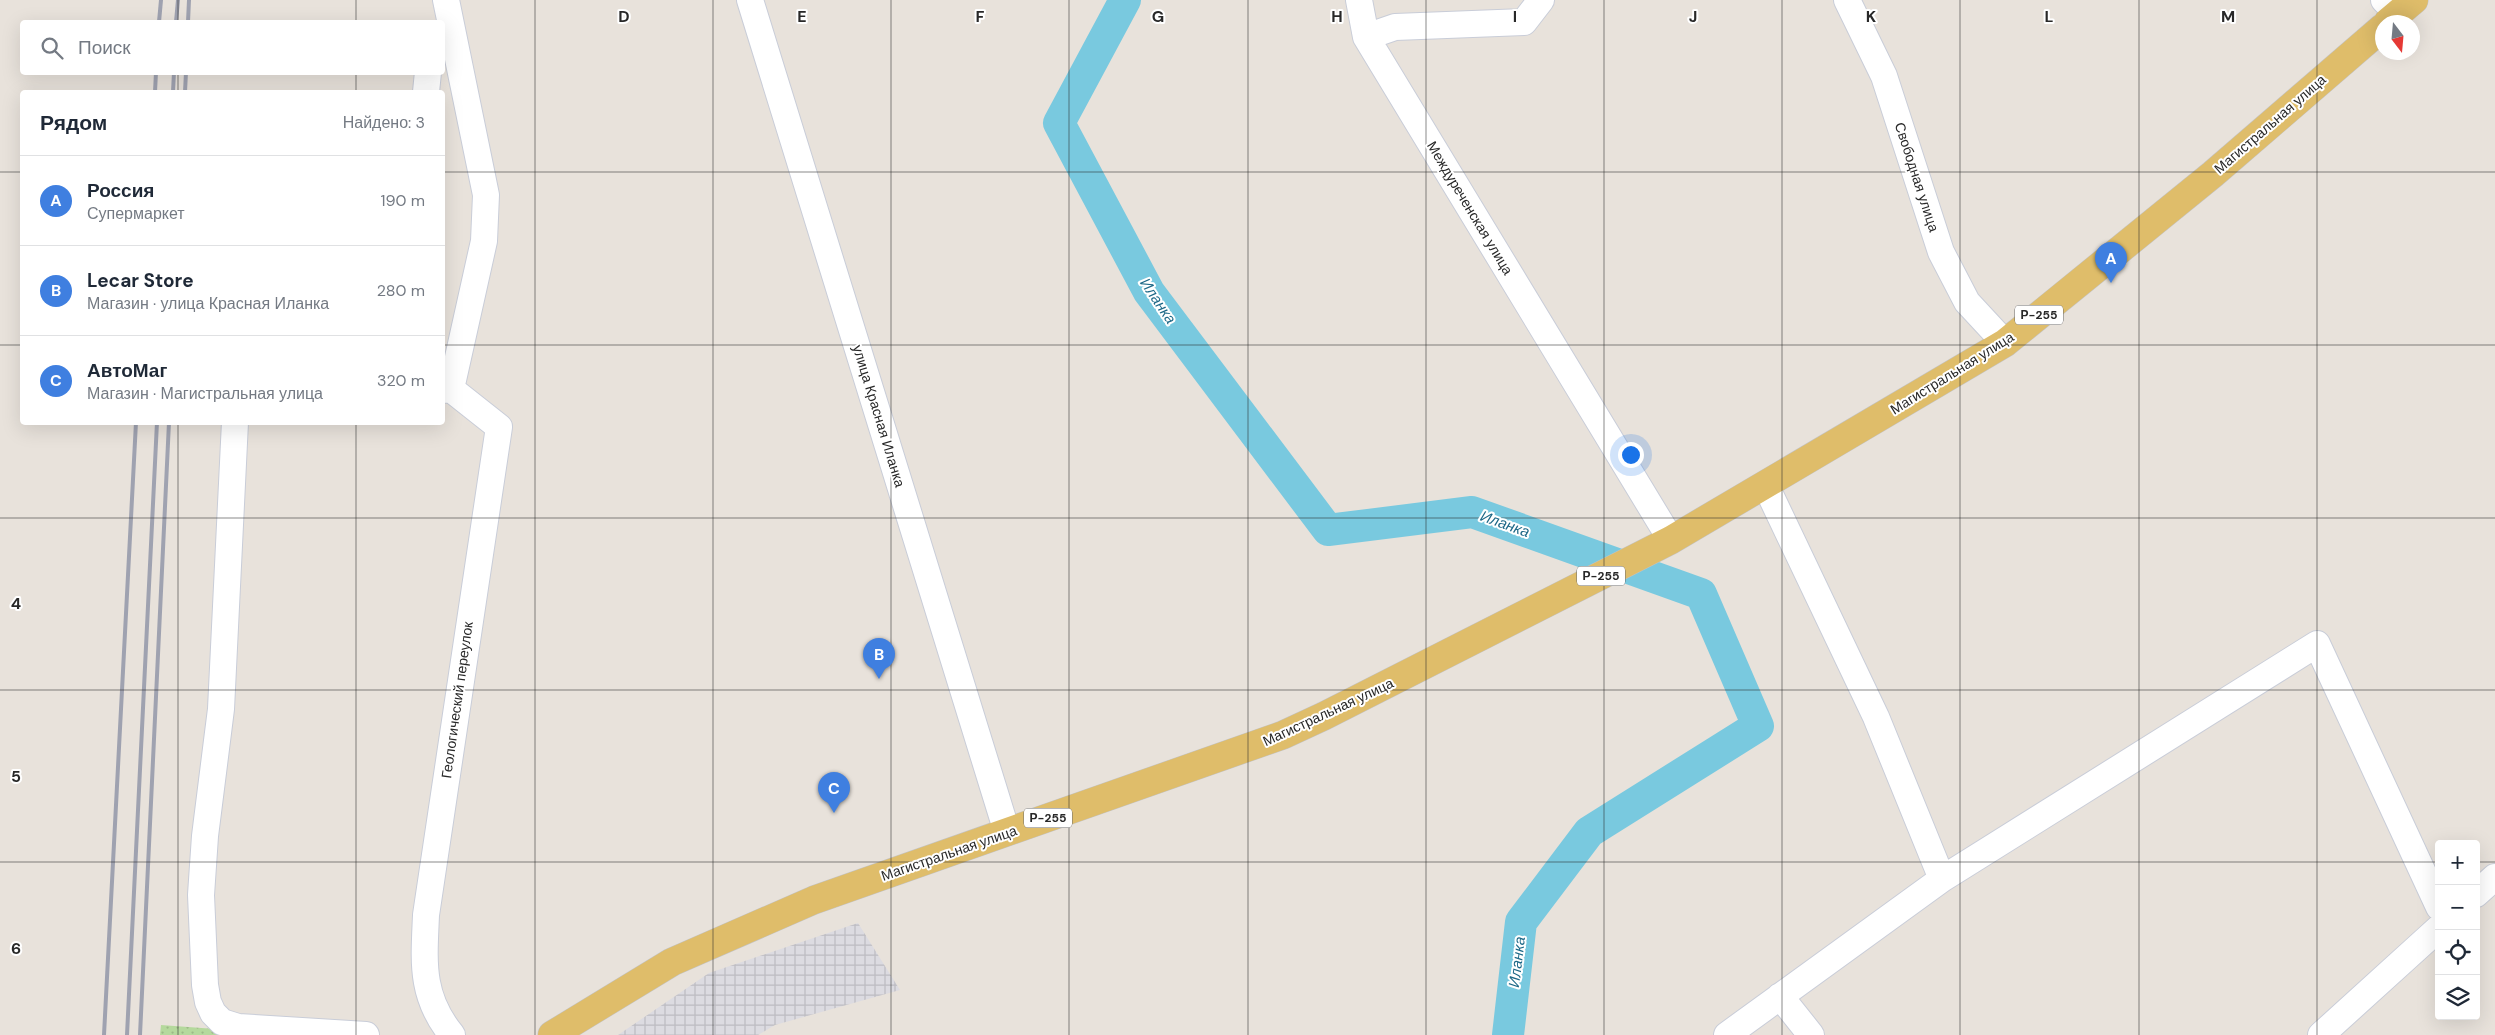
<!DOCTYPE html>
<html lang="ru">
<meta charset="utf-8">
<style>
body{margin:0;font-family:"DM Sans",sans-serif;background:#f2f2f3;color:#1f2937}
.controls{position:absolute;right:15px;bottom:15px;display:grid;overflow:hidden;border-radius:5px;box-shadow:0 5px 20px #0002}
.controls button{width:45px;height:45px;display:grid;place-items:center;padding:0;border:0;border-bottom:1px solid #e0e1e3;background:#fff;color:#1f2937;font:25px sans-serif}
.compass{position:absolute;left:2375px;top:15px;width:45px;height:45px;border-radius:50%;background:#fff;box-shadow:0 5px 20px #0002;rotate:164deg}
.you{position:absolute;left:1630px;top:454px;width:18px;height:18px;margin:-12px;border:4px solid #fff;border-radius:50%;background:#1a73e8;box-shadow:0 0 0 8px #1a73e833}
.badge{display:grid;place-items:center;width:32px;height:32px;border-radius:50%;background:#1a73e8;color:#fff;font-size:16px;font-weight:700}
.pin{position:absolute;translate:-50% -41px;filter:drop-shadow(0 1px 2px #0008)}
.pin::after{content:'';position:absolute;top:26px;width:18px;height:15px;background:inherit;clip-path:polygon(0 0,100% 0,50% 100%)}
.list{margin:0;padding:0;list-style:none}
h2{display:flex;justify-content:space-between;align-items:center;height:65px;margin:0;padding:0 20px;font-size:21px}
h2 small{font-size:16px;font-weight:400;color:#747a83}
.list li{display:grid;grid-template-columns:32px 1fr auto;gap:15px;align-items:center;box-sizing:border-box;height:90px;padding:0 20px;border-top:1px solid #e0e1e3}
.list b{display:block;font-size:19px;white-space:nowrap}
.list p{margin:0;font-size:16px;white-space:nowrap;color:#747a83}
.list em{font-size:16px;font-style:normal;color:#747a83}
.icon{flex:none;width:28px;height:28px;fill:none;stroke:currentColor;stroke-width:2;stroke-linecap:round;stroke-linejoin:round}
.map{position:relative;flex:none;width:2495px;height:1035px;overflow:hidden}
.search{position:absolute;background:#fff;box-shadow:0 5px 20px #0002;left:20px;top:20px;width:425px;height:55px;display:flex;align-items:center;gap:12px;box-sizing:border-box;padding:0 18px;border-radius:5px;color:#747a83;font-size:19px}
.panel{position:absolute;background:#fff;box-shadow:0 5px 20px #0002;left:20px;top:90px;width:425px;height:335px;border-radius:5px}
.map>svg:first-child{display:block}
.industrial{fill:url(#industrial-grid)}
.grass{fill:url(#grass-dots)}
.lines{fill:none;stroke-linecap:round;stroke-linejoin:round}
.river{stroke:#79c9df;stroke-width:32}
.minor-casing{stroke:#c9cdd8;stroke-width:28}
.major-casing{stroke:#c3c3c3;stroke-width:29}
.minor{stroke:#fff;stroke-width:26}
.major{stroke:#dfbd6a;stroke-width:28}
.rail{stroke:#9fa2b0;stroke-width:4}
.grid{fill:none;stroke:#282828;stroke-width:1;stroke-opacity:0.55}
.labels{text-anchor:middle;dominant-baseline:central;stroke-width:4;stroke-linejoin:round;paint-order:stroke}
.shield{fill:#fff;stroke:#686868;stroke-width:1}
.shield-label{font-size:12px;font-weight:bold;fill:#282828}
.street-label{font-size:14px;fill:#282828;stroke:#fff}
.water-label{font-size:15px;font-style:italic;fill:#1d6887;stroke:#fff}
.grid-label{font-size:16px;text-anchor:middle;font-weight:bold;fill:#282828;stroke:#fff;stroke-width:4;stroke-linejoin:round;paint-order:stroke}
</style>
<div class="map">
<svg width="2495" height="1035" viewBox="0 0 2495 1035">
<defs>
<pattern id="industrial-grid" width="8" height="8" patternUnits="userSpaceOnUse" patternTransform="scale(1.25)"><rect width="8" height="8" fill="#dcdbe1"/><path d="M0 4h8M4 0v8" fill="none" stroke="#bdbcc1"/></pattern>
<pattern id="grass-dots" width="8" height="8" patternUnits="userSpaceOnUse" patternTransform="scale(1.25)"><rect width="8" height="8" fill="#b5d99d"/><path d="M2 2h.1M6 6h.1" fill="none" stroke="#9cba87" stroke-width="1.8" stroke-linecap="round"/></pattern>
</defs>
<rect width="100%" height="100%" fill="#e8e2db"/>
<!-- industrial -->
<path class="industrial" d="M 858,923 L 900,990 L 775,1025 L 758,1035 L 618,1035 L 709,973 Z"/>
<!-- grass -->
<path class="grass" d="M 161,1025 L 297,1035 L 160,1035 Z"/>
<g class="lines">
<!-- river -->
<path class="river" d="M 1125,0 L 1059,123 L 1149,292 L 1328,530 L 1472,512 L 1701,594 L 1758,726 L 1589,832 L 1521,922 L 1508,1035"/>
<!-- minor casing -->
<g class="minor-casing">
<path id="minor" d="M 446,0 L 486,195 L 484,241 L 451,389
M 750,0 L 1007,832
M 1359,0 L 1366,37
M 1541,0 L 1524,22 L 1395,27 L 1366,37 L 1671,540
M 1847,0 L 1884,76 L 1941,252 L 1967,302 L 2005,343
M 2384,0 L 2398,14
M 426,92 L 428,72
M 442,390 L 451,389 L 499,427 L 426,915 C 424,962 420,996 452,1035
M 235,422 L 221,709 L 205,836 L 201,895 L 205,985 L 208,1002 L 213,1013 L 222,1022 L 238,1027 L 366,1035
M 1942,879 L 2317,644 L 2439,907
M 2476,894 L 2495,877
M 1780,996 L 1811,1035
M 1727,1035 L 1942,879 L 1876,717 L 1766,486
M 2321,1035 L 2439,928"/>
</g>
<!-- major casing -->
<g class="major-casing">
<path id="major" d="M 2388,22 L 2414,0
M 552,1035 L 672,962 L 814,900 L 1283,735 L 1324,716 L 1671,540 L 2005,343 L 2213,174 L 2382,28"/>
</g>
<!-- minor -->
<use href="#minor" class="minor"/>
<!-- major -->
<use href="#major" class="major"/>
<!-- rail -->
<path class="rail" d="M 159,22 L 161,0
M 176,22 L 178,0
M 188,22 L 189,0
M 155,92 L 156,72
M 173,92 L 174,72
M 185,92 L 186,72
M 104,1035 L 136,422
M 127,1035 L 157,422
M 140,1035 L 169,422"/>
</g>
<!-- grid -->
<path class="grid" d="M 178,0 L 178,22M 356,0 L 356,22M 535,0 L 535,1035M 713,0 L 713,1035M 891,0 L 891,1035M 1069,0 L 1069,1035M 1248,0 L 1248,1035M 1426,0 L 1426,1035M 1604,0 L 1604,1035M 1782,0 L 1782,1035M 1960,0 L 1960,1035M 2139,0 L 2139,1035M 2317,0 L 2317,1035M 178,72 L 178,92M 356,72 L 356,92M 0,172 L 22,172M 442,172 L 2495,172M 0,345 L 22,345M 442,345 L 2495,345M 178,422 L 178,1035M 356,422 L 356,1035M 0,518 L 2495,518M 0,690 L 2495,690M 0,862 L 2439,862M 2476,862 L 2495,862"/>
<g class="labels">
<!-- shield labels -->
<g class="shield">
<rect x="2015" y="305.5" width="48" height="19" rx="4"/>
<rect x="1577" y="566.5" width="48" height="19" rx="4"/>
<rect x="1024" y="808.5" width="48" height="19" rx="4"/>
</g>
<g class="shield-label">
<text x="2039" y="315">Р-255</text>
<text x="1601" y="576">Р-255</text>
<text x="1048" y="818">Р-255</text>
</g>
<!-- street labels -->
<g class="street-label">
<text transform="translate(2270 124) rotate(-41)">Магистральная улица</text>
<text transform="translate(1917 177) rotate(72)">Свободная улица</text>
<text transform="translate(1470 208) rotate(59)">Междуреченская улица</text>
<text transform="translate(1952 373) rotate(-32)">Магистральная улица</text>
<text transform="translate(879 416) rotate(73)">улица Красная Иланка</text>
<text transform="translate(457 700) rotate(-82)">Геологический переулок</text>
<text transform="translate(1328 712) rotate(-25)">Магистральная улица</text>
<text transform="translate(949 853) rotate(-19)">Магистральная улица</text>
</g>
<!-- water labels -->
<g class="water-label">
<text transform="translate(1158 301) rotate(56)">Иланка</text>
<text transform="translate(1505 524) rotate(20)">Иланка</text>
<text transform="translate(1517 962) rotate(-83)">Иланка</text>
</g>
</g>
<g class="grid-label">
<text x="624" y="22">D</text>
<text x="802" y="22">E</text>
<text x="980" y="22">F</text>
<text x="1158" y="22">G</text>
<text x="1337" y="22">H</text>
<text x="1515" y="22">I</text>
<text x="1693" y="22">J</text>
<text x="1871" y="22">K</text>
<text x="2049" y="22">L</text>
<text x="2228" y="22">M</text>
<text x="16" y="609">4</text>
<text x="16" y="782">5</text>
<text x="16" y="954">6</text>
</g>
</svg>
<div class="controls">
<button>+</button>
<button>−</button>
<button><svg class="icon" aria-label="locate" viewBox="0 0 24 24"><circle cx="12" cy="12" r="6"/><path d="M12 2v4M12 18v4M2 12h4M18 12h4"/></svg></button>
<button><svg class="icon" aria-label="layers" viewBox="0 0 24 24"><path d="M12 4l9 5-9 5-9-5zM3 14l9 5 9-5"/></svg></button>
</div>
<svg class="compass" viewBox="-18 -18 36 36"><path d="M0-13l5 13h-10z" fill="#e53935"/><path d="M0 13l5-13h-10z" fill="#747a83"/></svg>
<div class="you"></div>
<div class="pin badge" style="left:2111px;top:283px;background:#3f7fe0">A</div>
<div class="pin badge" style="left:879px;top:679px;background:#3f7fe0">B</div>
<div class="pin badge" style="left:834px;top:813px;background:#3f7fe0">C</div>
<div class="search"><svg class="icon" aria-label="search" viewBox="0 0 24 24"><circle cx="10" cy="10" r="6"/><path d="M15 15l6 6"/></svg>Поиск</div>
<section class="panel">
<h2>Рядом<small>Найдено: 3</small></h2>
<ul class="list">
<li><span class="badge" style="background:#3f7fe0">A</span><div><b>Россия</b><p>Супермаркет</p></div><em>190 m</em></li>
<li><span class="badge" style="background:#3f7fe0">B</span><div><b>Lecar Store</b><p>Магазин · улица Красная Иланка</p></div><em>280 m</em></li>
<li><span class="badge" style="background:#3f7fe0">C</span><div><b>АвтоМаг</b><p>Магазин · Магистральная улица</p></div><em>320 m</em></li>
</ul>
</section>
</div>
